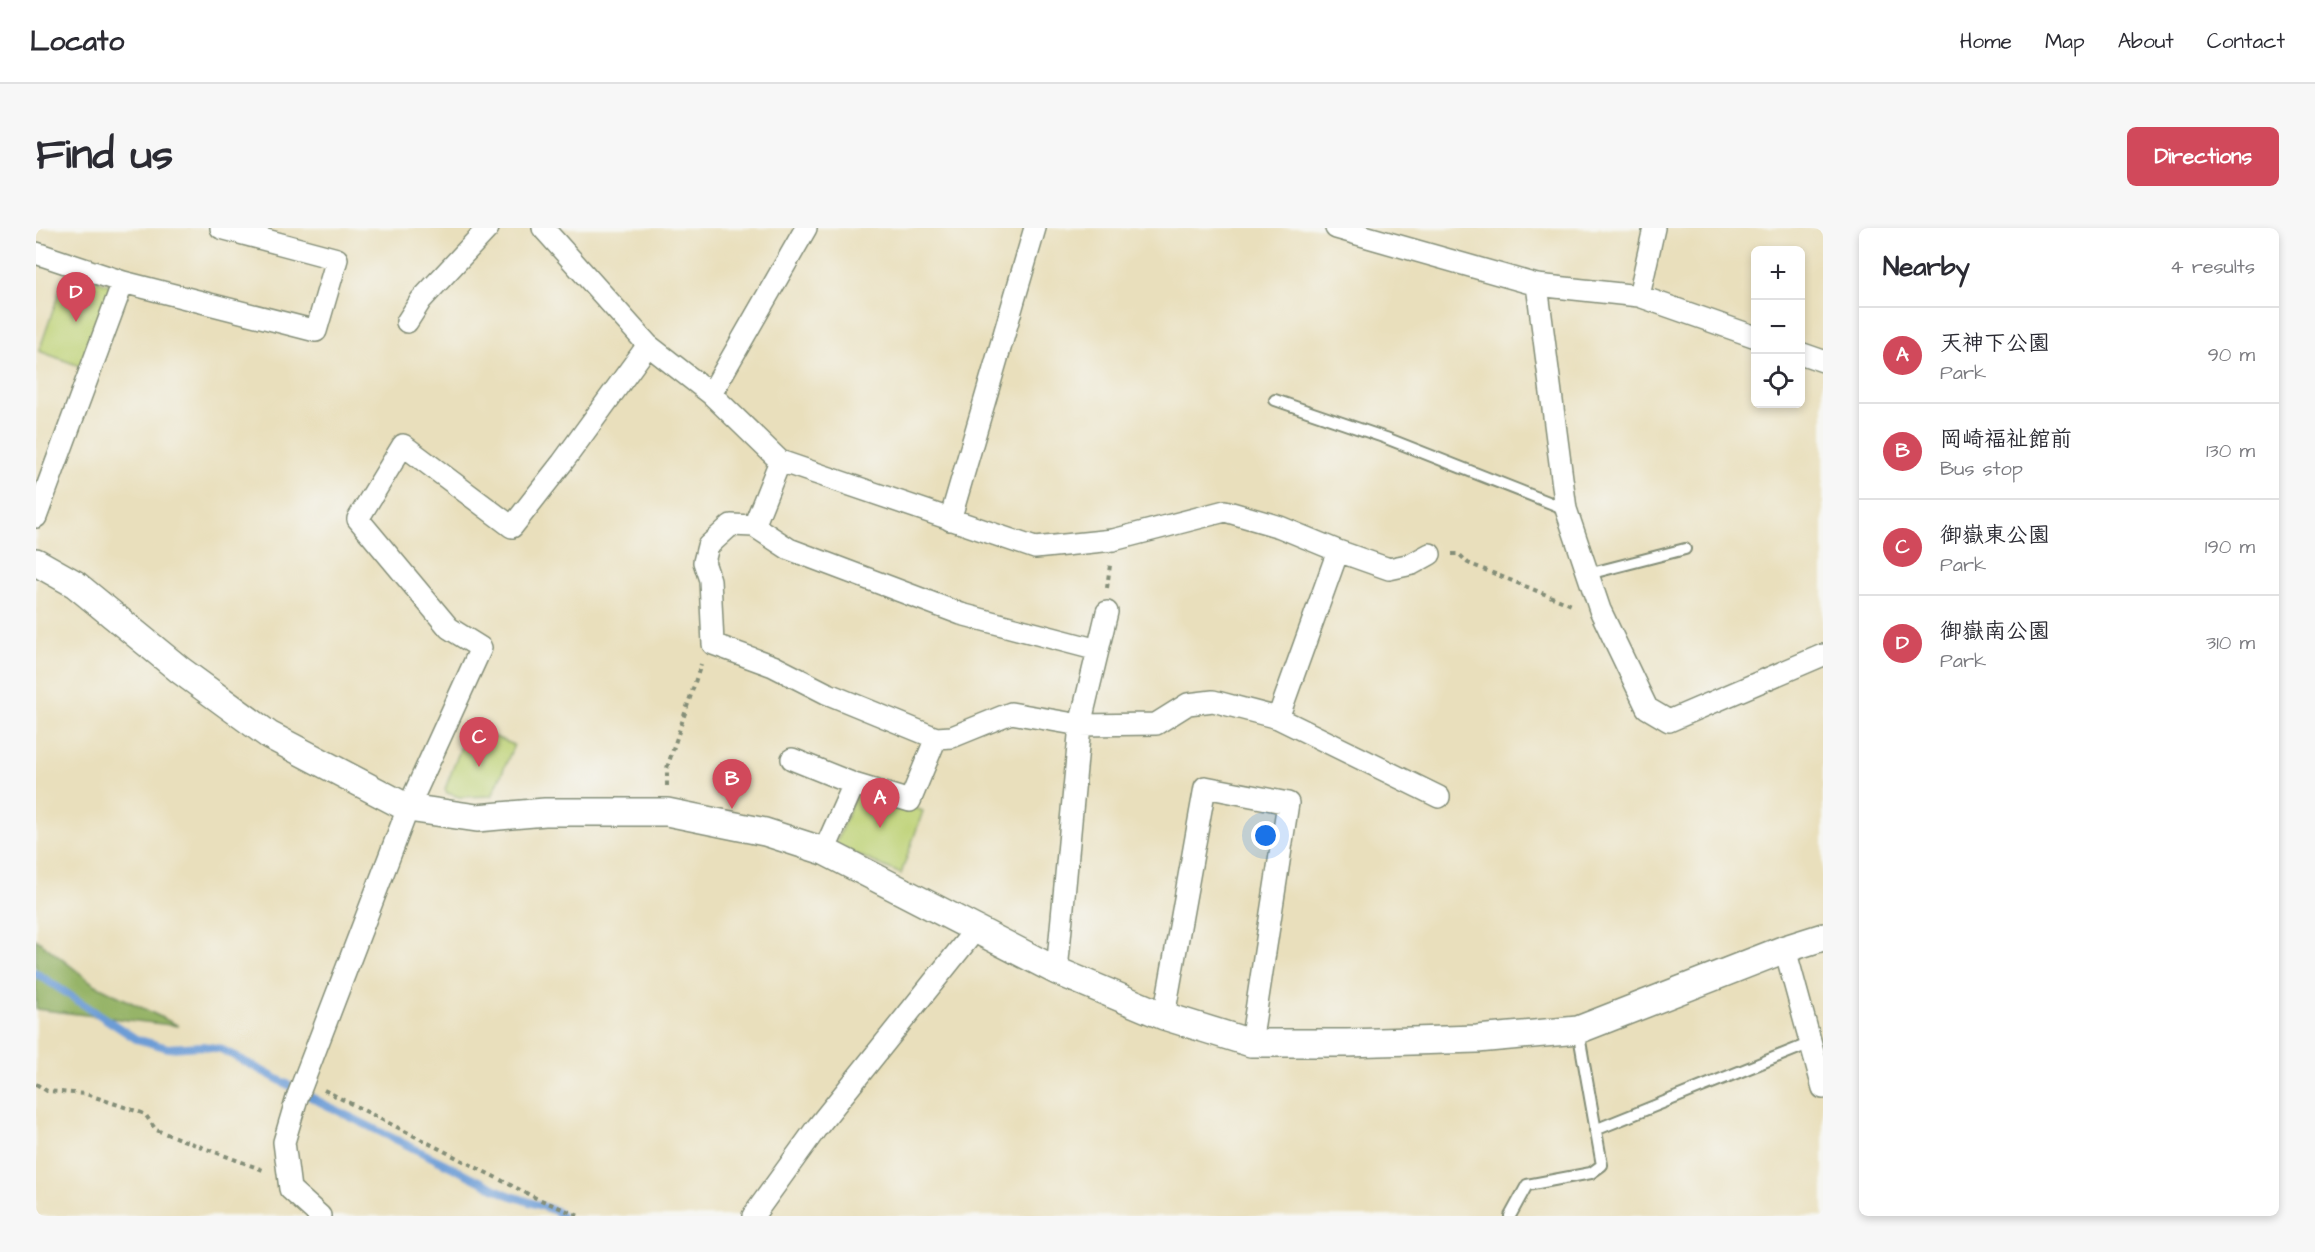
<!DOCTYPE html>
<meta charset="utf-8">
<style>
body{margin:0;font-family:"Architects Daughter","Klee One",sans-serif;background:#f7f7f7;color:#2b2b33}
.controls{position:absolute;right:18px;top:18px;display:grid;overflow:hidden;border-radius:9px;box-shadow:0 3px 9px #0003}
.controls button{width:54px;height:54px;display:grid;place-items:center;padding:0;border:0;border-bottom:2px solid #e1e1e2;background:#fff;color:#2b2b33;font:30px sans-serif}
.you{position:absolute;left:1230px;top:608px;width:21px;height:21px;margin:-15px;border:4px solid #fff;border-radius:50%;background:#1a73e8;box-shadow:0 0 0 9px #1a73e833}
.badge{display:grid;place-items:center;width:39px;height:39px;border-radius:50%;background:#d1495b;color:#fff;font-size:20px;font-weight:700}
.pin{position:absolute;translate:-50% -50px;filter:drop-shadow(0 2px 3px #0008)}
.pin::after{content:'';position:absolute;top:32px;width:21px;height:18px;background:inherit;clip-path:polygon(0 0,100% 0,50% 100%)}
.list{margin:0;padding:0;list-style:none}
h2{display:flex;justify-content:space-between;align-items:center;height:78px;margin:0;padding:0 24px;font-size:26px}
h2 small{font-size:20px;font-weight:400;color:#7c7c81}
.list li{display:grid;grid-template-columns:39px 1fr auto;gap:18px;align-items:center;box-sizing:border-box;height:96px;padding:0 24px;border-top:2px solid #e1e1e2}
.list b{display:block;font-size:22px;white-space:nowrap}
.list p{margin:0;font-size:20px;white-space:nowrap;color:#7c7c81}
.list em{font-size:20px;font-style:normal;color:#7c7c81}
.icon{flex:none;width:33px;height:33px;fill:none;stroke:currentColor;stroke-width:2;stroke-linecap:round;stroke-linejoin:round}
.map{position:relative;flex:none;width:1787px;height:988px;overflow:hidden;border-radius:9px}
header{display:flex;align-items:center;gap:36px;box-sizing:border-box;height:84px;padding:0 30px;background:#fff;border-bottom:2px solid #e1e1e2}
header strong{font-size:28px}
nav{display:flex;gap:33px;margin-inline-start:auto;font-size:21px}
.intro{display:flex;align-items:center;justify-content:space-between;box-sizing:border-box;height:144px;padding:0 36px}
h1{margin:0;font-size:42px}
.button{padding:15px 27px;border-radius:9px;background:#d1495b;color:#fff;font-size:21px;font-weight:700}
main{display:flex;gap:36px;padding:0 36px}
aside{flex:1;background:#fff;border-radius:9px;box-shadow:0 3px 9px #0003}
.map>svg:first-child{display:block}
.green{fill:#bed276;stroke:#6e8855;stroke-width:1.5}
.forest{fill:#96b467;stroke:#5a784e;stroke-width:1.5}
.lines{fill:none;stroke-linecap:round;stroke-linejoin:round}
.stream{stroke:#6c9cd6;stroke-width:8}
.service-casing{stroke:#848e78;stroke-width:14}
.minor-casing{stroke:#848e78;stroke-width:24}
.tertiary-casing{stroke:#848e78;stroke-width:30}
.path{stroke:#848e78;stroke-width:4;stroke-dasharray:4.5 4.5;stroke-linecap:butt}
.service{stroke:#fff;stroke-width:10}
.minor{stroke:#fff;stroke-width:21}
.tertiary{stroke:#fff;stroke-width:27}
</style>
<header>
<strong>Locato</strong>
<nav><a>Home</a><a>Map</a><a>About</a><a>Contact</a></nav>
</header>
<div class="intro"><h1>Find us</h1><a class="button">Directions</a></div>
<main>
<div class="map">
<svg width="1787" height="988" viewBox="0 0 1787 988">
<rect width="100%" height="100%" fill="#f6f6f2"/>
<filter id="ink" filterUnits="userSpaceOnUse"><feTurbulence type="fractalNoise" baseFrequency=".0167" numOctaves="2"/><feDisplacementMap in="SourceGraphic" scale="12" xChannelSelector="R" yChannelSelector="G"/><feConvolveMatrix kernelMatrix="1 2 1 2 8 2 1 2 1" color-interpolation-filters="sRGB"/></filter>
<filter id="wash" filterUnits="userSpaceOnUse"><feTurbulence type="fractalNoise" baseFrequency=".008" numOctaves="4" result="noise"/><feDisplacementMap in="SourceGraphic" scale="24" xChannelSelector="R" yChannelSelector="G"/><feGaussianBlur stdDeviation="1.35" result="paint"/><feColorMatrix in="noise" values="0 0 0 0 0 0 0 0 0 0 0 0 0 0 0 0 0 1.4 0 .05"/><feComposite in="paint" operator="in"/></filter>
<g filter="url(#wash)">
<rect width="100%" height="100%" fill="#e9dfbc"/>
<!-- green -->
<path class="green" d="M 31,42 L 74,57 L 77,65 L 49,140 L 3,123 Z
M 433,498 L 478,517 L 456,568 L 423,569 L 411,565 L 409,561 Z
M 830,563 L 887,583 L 865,646 L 799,617 L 819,568 Z"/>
<!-- forest -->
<path class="forest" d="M 0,711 L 58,756 L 143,798 L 0,781 Z"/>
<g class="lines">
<!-- stream -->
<path class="stream" d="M 0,745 L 100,811 L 132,820 L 167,818 L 185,821 L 286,875 L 470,966 L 520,983 L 526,988"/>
</g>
</g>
<g filter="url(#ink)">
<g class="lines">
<!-- service casing -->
<g class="service-casing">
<path id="service" d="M 1239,172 L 1350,210 L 1530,281
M 1552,346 L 1649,321
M 1559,902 L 1775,815
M 1474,988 L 1491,957 L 1555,945 L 1566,937 L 1542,802"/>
</g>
<!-- minor casing -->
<g class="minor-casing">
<path id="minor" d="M 507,0 L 612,117 L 675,166 L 744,233 L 999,320 L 1077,312 L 1189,283 L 1244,299 L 1302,323 L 1353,341 L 1376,336 L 1394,326
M 1300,0 L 1501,57 L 1603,68 L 1720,109
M 0,25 L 87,54
M 1501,57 L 1530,281 L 1564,382 L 1611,480 L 1633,493 L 1787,427
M 1603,68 L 1618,0
M 371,94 L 385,72 L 452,0
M 1764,125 L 1787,133
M 675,166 L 770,0
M 0,289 L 87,54 L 280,103 L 301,31 L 185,0
M 914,292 L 999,0
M 718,298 L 744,233
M 1242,490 L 1302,323
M 900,510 L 790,465 L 737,438 L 677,416 L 674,352 L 668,334 L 672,318 L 695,297 L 718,298 L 753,321 L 925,386 L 1062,422 L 1071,384
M 756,531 L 818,556
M 788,623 L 818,556 L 874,573 L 900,510 L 916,509 L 975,485 L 1044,497 L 1120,496 L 1152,476 L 1177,473 L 1242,490 L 1403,569
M 1749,721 L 1787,860
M 1021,743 L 1044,497 L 1062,422
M 1128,788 L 1169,559 L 1252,575 L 1215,815
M 284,988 L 254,961 L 248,914 L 261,870 L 372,580 L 445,420 L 413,400 L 322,291 L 367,217 L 476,299 L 526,235 L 612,117
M 717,988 L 779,902 L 940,701"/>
</g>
<!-- tertiary casing -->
<g class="tertiary-casing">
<path id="tertiary" d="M 0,334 L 39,356 L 144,442 L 233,507 L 372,580 L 441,590 L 509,584 L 631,584 L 729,604 L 788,623 L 1021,743 L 1128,788 L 1215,815 L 1311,815 L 1441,811 L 1542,802 L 1749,721 L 1787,709"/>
</g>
<!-- path -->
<path class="path" d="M 1416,326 L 1423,326 L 1432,335 L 1538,378
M 1071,360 L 1074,337
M 631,558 L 631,540 L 665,436
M 0,856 L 11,863 L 50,866 L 109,886 L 120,902 L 227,942
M 288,862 L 500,970 L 543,988"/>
<!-- service -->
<use href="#service" class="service"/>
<!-- minor -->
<use href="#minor" class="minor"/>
<!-- tertiary -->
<use href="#tertiary" class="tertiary"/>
</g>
</g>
</svg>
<div class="controls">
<button>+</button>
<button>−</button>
<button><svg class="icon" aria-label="locate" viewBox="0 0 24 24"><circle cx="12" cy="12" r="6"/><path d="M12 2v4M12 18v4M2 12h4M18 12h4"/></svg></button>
</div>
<div class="you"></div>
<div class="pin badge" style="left:844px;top:600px">A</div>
<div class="pin badge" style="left:696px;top:581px">B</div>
<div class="pin badge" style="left:443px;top:539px">C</div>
<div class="pin badge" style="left:40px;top:94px">D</div>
</div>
<aside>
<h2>Nearby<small>4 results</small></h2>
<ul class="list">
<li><span class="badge">A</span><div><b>天神下公園</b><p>Park</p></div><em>90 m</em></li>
<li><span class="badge">B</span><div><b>岡崎福祉館前</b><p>Bus stop</p></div><em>130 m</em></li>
<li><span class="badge">C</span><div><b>御嶽東公園</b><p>Park</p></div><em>190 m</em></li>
<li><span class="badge">D</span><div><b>御嶽南公園</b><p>Park</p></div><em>310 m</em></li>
</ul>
</aside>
</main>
